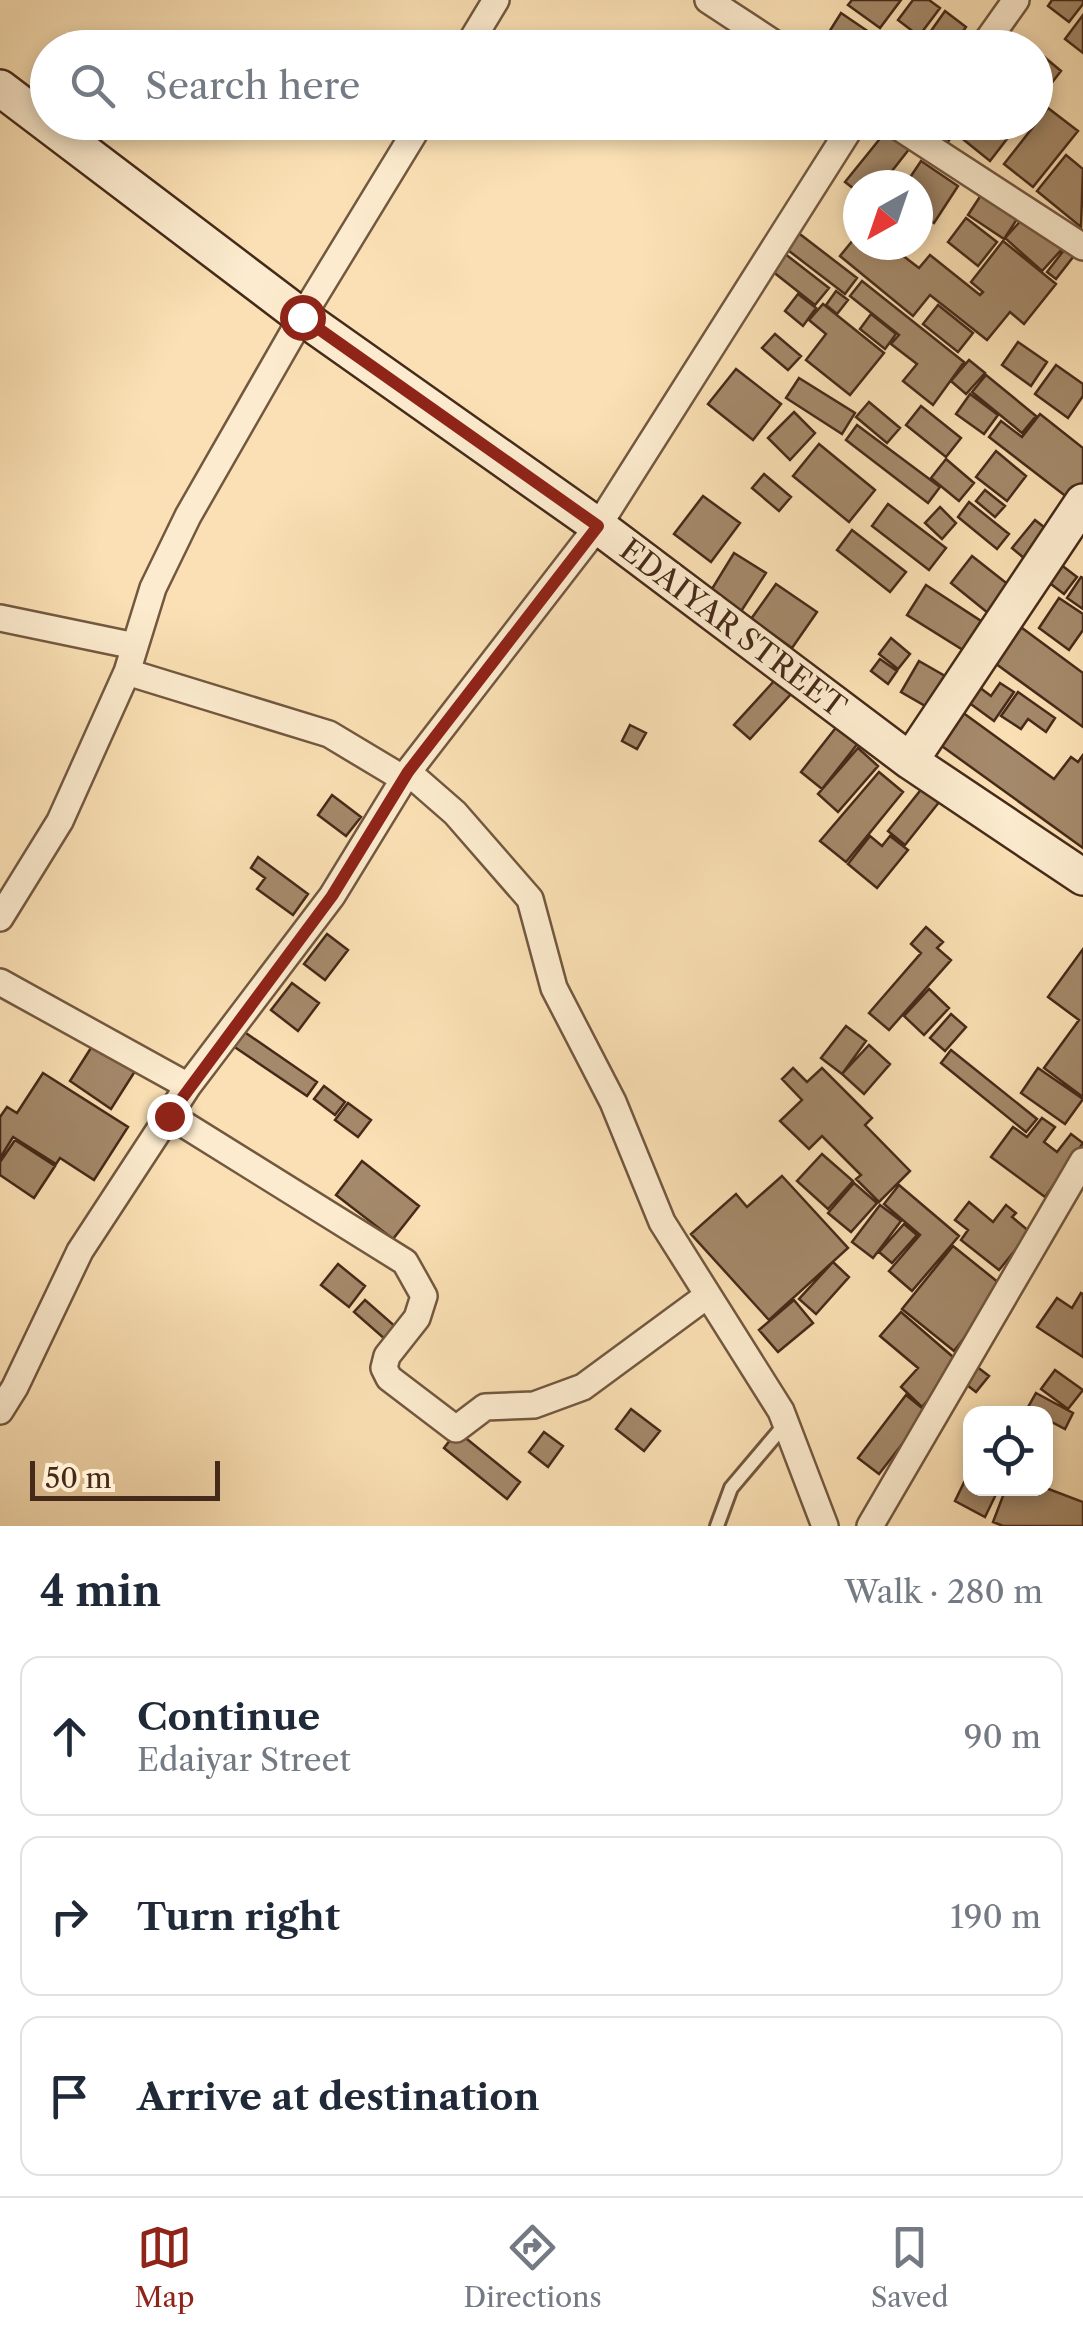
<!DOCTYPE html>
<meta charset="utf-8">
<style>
body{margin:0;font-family:"Libre Caslon Text",serif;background:#f6f6f7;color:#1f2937}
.controls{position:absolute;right:30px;bottom:30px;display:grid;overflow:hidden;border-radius:20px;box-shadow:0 5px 15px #0003}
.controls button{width:90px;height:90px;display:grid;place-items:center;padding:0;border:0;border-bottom:2px solid #e0e1e3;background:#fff;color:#1f2937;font:50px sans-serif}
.compass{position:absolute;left:843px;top:170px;width:90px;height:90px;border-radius:50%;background:#fff;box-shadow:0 5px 15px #0003;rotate:220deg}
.scale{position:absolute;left:30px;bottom:25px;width:190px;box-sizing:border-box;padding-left:10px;border:5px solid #462a19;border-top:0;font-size:28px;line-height:35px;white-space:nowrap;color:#462a19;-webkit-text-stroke:8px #fcebce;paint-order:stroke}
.stop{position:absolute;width:30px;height:30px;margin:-22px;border:8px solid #8f2418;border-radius:50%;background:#fff}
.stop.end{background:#8f2418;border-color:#fff;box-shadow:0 2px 10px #0008}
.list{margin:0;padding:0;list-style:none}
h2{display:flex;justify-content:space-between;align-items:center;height:130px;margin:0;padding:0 40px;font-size:42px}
h2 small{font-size:32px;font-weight:400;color:#747a83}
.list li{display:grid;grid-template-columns:65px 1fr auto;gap:30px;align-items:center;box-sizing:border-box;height:160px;margin:0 20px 20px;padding:0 20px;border:2px solid #e0e1e3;border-radius:20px}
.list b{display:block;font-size:38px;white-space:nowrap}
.list p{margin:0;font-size:32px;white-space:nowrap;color:#747a83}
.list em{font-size:32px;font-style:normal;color:#747a83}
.icon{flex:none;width:55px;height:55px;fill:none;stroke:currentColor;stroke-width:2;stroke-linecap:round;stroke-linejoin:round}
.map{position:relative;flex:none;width:1083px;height:1526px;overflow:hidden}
.search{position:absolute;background:#fff;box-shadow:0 5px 15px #0003;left:30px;right:30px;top:30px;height:110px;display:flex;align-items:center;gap:25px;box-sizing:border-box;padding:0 35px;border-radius:55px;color:#747a83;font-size:38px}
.sheet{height:670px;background:#fff}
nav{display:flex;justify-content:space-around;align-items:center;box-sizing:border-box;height:140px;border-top:2px solid #e0e1e3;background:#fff;font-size:28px;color:#747a83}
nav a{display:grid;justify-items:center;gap:5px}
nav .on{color:#8f2418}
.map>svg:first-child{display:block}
.building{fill:#a4896a;stroke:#462a19;stroke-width:2.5}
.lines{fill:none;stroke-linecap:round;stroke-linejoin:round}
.lane-casing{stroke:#735840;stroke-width:18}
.street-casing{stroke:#735840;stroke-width:30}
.secondary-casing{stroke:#462a19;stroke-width:40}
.lane{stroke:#fcebce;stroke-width:12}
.street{stroke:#fcebce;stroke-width:25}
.secondary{stroke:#fcebce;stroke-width:35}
.route{stroke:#8f2418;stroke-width:12}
.labels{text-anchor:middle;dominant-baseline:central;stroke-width:10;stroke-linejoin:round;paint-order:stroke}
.street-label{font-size:30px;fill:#462a19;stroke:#fcebce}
</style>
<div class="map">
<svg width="1083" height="1526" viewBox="0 0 1083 1526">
<rect width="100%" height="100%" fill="#fae0b4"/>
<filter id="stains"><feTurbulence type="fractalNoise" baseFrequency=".002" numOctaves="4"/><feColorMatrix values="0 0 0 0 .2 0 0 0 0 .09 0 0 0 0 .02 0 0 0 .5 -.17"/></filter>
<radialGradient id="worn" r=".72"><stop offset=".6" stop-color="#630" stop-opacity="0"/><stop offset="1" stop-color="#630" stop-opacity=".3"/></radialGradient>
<!-- building -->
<path class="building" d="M 852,0 L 901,0 L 880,28 L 848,5 Z
M 913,0 L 929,0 L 940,8 L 919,36 L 898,20 Z
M 1052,0 L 1083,0 L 1083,4 L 1069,22 L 1048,6 Z
M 945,11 L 966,27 L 951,48 L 939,48 L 926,38 Z
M 841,13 L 872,34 L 863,48 L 819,48 Z
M 1083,15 L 1083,53 L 1065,39 Z
M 1036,50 L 1061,71 L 1036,103 Z
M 1048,108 L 1078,131 L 1033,187 L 1004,164 Z
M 938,122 L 962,122 L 945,146 L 929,135 Z
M 969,122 L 1020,122 L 990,161 L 959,136 Z
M 887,130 L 910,148 L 881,185 L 858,185 L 858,192 L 845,182 Z
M 1066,155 L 1083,169 L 1081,227 L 1037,191 Z
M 921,161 L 958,186 L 934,223 L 918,212 L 918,185 L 905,185 Z
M 983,192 L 1019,216 L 1004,239 L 968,215 Z
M 1026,215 L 1063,248 L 1042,271 L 1005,238 Z
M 966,218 L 997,242 L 978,266 L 948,242 Z
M 792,228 L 857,278 L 845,294 L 780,244 Z
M 858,234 L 858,245 L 889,245 L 919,268 L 930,255 L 980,295 L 983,292 L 971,282 L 1003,241 L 1056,284 L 1024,324 L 1010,312 L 987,340 L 930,295 L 913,316 L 840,256 Z
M 1068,245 L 1077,252 L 1056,279 L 1047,272 Z
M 780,250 L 829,288 L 815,305 L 767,267 Z
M 862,281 L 964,362 L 933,405 L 903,381 L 917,364 L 891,344 L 899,335 L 850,296 Z
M 836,291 L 848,300 L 837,314 L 826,305 Z
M 798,294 L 816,308 L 803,326 L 785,311 Z
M 823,304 L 884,353 L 850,395 L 806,360 L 826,334 L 809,320 Z
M 938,305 L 973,333 L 958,352 L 923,324 Z
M 871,314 L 896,334 L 885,349 L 860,329 Z
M 775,334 L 801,356 L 788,370 L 762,348 Z
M 1018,342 L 1047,362 L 1031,386 L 1002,365 Z
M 969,360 L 985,373 L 966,394 L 951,381 Z
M 1056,365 L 1083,384 L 1083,396 L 1068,418 L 1035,394 Z
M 736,369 L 781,404 L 753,440 L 708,404 Z
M 986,375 L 1036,416 L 1022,433 L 972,392 Z
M 799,378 L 855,413 L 842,434 L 786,398 Z
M 970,394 L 998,415 L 984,434 L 956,414 Z
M 869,402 L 900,428 L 887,443 L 856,417 Z
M 921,406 L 961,438 L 946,457 L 906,425 Z
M 794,412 L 815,433 L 790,460 L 768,438 Z
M 1040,414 L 1083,448 L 1083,486 L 1072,501 L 989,437 L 1001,421 L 1022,437 Z
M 857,425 L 940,487 L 928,503 L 846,440 Z
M 819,444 L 875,490 L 849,522 L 793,476 Z
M 996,451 L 1026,476 L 1007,501 L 976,477 Z
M 946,459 L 974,483 L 959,501 L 931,478 Z
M 764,474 L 791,497 L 779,511 L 752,488 Z
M 985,490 L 1005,506 L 995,517 L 976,501 Z
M 703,496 L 740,523 L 711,562 L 674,534 Z
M 969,502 L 1009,534 L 997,549 L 958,517 Z
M 888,504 L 946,548 L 929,570 L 872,526 Z
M 940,507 L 956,523 L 942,539 L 925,523 Z
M 1035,520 L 1049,531 L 1025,559 L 1012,548 Z
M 852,530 L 906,572 L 890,592 L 837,550 Z
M 734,553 L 766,573 L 738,616 L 707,597 Z
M 972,556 L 1010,586 L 988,613 L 951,583 Z
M 1060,564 L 1077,577 L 1064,594 L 1047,581 Z
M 1081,577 L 1083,578 L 1083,609 L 1067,598 Z
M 776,584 L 817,612 L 792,648 L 751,619 Z
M 926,585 L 981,621 L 963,650 L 907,615 Z
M 1059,598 L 1083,614 L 1083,630 L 1069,650 L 1039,628 Z
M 1018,625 L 1083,673 L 1083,727 L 992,661 Z
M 891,638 L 910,654 L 898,669 L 879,654 Z
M 880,659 L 897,671 L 888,684 L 871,671 Z
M 919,661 L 945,676 L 927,707 L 901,692 Z
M 775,680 L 791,694 L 750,739 L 734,725 Z
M 1000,683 L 1014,692 L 994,721 L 968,702 L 979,687 L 991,696 Z
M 1018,692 L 1055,718 L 1046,732 L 1028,719 L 1021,729 L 1001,716 Z
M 962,712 L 1054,779 L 1071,757 L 1078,762 L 1083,755 L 1083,848 L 939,744 Z
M 630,725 L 646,733 L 637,749 L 622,741 Z
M 838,725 L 859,742 L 822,789 L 801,772 Z
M 858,748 L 878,766 L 838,812 L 818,794 Z
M 879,772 L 903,792 L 846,862 L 820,841 Z
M 927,782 L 944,796 L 905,845 L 888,831 Z
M 332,795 L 361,817 L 346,836 L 318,815 Z
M 870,836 L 882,846 L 890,836 L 908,850 L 877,888 L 848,864 Z
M 258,857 L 308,894 L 293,915 L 257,889 L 265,878 L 251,868 Z
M 926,927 L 943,942 L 937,948 L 951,960 L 889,1030 L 869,1013 L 921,953 L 911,944 Z
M 327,934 L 348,950 L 325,980 L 304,964 Z
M 1083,949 L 1083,1097 L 1044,1068 L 1079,1020 L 1048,997 Z
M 292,983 L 319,1003 L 298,1031 L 271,1010 Z
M 929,989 L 949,1008 L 924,1035 L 904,1016 Z
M 951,1014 L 966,1027 L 945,1051 L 930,1038 Z
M 846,1026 L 866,1041 L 842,1074 L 821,1058 Z
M 243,1031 L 317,1082 L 307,1096 L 233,1046 Z
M 96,1040 L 137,1068 L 111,1109 L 70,1081 Z
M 869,1045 L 890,1064 L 864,1094 L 842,1074 Z
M 951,1050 L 1037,1119 L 1026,1132 L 941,1063 Z
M 793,1068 L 807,1082 L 822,1068 L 872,1118 L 865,1125 L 910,1171 L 879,1202 L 856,1179 L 861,1175 L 822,1136 L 809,1149 L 780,1121 L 802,1100 L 782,1079 Z
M 1038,1068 L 1083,1099 L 1065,1124 L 1021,1093 Z
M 43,1073 L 128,1127 L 94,1180 L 60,1158 L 56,1164 L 13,1137 L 0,1158 L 0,1117 L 7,1107 L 17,1113 Z
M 324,1086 L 345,1102 L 335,1115 L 314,1099 Z
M 348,1103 L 371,1120 L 358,1137 L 335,1120 Z
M 1042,1118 L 1055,1127 L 1044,1142 L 1057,1152 L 1071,1134 L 1083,1143 L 1045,1197 L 991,1157 L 1013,1127 L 1027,1137 Z
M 15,1140 L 55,1166 L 34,1198 L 0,1175 L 0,1162 Z
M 822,1154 L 853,1181 L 828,1209 L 797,1181 Z
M 362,1161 L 419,1206 L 393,1239 L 336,1195 Z
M 782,1176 L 848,1248 L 769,1320 L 691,1234 L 736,1194 L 747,1207 Z
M 854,1183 L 877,1203 L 851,1232 L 828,1213 Z
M 899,1185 L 959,1236 L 912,1291 L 889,1271 L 920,1235 L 884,1204 Z
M 969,1202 L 993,1222 L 1006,1205 L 1016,1213 L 1012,1217 L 1030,1232 L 999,1270 L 961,1240 L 968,1230 L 955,1220 Z
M 880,1205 L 901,1221 L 873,1258 L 852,1242 Z
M 904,1224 L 917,1235 L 892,1263 L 879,1252 Z
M 953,1246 L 1004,1287 L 954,1351 L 902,1309 Z
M 833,1262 L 849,1277 L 816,1314 L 799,1299 Z
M 338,1264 L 365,1286 L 349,1307 L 321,1285 Z
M 1081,1293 L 1083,1294 L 1083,1357 L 1037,1327 L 1057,1298 L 1072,1308 Z
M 365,1300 L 397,1328 L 386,1340 L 354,1312 Z
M 794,1300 L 813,1323 L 778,1352 L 759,1330 Z
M 901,1312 L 960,1363 L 922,1407 L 901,1387 L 918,1368 L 880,1336 Z
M 976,1366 L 989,1376 L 976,1392 L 963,1382 Z
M 1055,1370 L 1083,1390 L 1068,1409 L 1041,1389 Z
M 1036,1393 L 1073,1413 L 1065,1429 L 1046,1419 L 1046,1414 L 1027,1409 Z
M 906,1395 L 927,1412 L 879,1474 L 858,1458 Z
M 631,1409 L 660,1431 L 644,1451 L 616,1429 Z
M 457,1431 L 520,1482 L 507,1499 L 444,1448 Z
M 544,1432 L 563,1446 L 548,1467 L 529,1452 Z
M 970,1470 L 970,1488 L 999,1488 L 985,1517 L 955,1501 Z
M 1006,1488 L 1046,1488 L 1083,1502 L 1083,1526 L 1003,1526 L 993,1522 Z"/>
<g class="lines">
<!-- lane casing -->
<g class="lane-casing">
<path id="lane" d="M 717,1526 L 731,1488 L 786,1423"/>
</g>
<!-- street casing -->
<g class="street-casing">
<path id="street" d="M 708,0 L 781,48
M 467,48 L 496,0
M 982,48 L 1016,0
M 891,122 L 1083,247
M 0,618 L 135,646
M 127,672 L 329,734 L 404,779
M 408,772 L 455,813 L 530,899 L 554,988 L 613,1102 L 662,1222 L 781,1411 L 825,1526
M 0,918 L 60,821 L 127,672 L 153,588 L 188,516 L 302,317 L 421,122
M 0,982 L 188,1086
M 169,1115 L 405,1262 L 424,1296 L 417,1318 L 387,1356 L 384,1368 L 389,1378 L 456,1429 L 485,1407 L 534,1405 L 583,1387 L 708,1295
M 0,1411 L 15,1387 L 80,1251 L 188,1086 L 332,896 L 408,772 L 598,526 L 854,122
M 870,1526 L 1083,1161"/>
</g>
<!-- secondary casing -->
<g class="secondary-casing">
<path id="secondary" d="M 0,88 L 302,317 L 598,526 L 910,761 L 1083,877
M 910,761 L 1083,502"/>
</g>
<!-- lane -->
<use href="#lane" class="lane"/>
<!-- street -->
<use href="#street" class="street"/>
<!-- secondary -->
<use href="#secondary" class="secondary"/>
</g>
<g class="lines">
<!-- route -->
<path class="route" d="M 169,1116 L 332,896 L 408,772 L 598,526 L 302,317"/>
</g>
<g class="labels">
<!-- street labels -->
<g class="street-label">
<text transform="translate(733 628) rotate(37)">EDAIYAR STREET</text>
</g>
</g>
<rect width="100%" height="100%" filter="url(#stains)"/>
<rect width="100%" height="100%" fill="url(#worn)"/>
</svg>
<div class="controls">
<button><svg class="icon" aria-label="locate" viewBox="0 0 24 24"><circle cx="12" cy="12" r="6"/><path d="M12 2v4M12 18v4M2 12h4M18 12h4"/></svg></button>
</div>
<svg class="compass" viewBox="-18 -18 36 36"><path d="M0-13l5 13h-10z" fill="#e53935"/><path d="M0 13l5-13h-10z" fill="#747a83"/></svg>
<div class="scale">50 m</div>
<div class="stop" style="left:302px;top:317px"></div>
<div class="stop end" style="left:169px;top:1116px"></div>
<div class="search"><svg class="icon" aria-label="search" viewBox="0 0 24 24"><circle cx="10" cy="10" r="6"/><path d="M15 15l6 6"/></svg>Search here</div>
</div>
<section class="sheet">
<h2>4 min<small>Walk · 280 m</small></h2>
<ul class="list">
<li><svg class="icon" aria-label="ahead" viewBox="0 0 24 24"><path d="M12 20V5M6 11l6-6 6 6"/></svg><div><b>Continue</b><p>Edaiyar Street</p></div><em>90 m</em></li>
<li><svg class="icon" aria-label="right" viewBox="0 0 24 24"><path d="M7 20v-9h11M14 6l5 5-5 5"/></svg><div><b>Turn right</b></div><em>190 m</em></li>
<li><svg class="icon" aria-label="arrive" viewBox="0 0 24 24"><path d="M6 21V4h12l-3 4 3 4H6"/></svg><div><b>Arrive at destination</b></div></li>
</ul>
</section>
<nav>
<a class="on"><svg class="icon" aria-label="map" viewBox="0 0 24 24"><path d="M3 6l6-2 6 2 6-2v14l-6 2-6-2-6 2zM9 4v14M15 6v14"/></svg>Map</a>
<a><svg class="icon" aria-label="directions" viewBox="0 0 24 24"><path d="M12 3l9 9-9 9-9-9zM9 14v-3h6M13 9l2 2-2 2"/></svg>Directions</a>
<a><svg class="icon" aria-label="saved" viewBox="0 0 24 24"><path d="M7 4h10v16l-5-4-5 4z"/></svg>Saved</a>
</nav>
